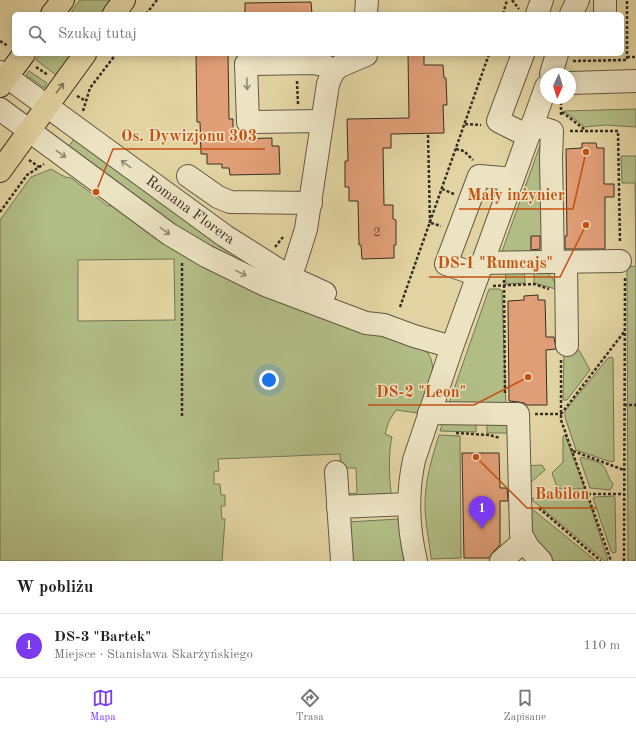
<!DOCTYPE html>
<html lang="pl">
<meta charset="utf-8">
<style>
body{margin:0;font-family:"Old Standard TT",serif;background:#f6f6f6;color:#202124}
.compass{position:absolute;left:540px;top:68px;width:36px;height:36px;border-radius:50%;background:#fff;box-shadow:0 2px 10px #0003;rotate:184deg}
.you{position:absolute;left:269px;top:380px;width:14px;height:14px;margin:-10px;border:3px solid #fff;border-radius:50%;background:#1a73e8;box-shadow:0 0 0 6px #1a73e833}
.badge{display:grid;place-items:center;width:26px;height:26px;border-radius:50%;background:#7c3aed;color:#fff;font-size:13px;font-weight:700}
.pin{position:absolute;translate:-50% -33px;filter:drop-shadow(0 1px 2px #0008)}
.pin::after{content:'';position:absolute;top:21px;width:14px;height:12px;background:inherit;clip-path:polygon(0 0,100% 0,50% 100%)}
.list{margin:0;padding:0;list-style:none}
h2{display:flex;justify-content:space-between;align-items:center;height:52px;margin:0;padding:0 16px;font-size:17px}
h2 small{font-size:13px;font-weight:400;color:#757577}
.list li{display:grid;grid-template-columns:26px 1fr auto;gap:12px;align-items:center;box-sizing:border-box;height:64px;padding:0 16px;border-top:1px solid #e0e0e0}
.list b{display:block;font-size:15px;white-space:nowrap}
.list p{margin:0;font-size:13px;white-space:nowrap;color:#757577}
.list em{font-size:13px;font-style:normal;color:#757577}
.icon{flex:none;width:22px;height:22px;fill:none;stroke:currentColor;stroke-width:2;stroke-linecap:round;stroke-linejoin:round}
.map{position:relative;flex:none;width:636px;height:561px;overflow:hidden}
.search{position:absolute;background:#fff;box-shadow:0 2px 10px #0003;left:12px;right:12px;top:12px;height:44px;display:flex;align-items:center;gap:10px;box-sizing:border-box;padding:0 14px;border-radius:6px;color:#757577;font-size:15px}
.sheet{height:116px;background:#fff}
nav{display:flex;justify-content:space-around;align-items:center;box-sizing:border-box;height:56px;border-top:1px solid #e0e0e0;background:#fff;font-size:11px;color:#757577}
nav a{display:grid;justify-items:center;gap:2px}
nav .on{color:#7c3aed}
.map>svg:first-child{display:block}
.grass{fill:#b2bd86;stroke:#757655;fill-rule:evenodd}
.building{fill:#e09e77;stroke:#382e24}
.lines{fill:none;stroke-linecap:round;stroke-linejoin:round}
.minor-casing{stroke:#625844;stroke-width:24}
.major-casing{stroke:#382e24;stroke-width:24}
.path{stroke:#382e24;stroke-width:2.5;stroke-dasharray:3 2;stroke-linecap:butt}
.minor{stroke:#ece3c3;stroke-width:22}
.major{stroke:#e2d4a2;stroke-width:22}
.oneway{stroke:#928874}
.oneway2{stroke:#84795d}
.labels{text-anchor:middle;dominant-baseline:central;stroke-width:3;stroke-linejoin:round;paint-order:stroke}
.number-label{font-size:13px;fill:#624a39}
.street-label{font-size:15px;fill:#382e24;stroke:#ece3c3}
.leader{fill:none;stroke:#c55011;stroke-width:1.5}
.callout-dot{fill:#c55011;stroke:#ece3c3;stroke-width:1.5}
.callout-label{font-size:16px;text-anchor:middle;font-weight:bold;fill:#c55011;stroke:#ece3c3;stroke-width:3;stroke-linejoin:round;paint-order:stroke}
</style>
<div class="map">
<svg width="636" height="561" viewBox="0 0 636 561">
<rect width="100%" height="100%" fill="#e2d4a2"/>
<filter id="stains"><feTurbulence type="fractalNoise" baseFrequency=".005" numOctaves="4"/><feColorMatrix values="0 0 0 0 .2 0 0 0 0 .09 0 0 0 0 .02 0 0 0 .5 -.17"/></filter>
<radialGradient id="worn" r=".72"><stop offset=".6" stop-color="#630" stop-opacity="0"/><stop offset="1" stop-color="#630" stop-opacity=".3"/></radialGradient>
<!-- grass -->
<path class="grass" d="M 80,0 L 110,0 L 100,14 L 70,14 Z
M 40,54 L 71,54 L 56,75 L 36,60 Z
M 29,71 L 47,83 L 44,88 L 26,75 Z
M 636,109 L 636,127 L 606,125 L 585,127 L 564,111 Z
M 543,137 L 547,236 L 531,237 L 531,249 L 536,249 L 536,256 L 500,257 Z
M 75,138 L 237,256 L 237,258 L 236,260 L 179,229 L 68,147 Z
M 621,156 L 636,156 L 636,561 L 628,561 L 627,267 L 636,266 L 635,183 L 622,183 Z
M 51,169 L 65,177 L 71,178 L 108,206 L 112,205 L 427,352 C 441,369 425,396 418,413 L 396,410 L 389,421 L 385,434 L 392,437 C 388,453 389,482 392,498 L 352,500 L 346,494 L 357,493 L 356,468 L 341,468 L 340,454 L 218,459 L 219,471 L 214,472 L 214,484 L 220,484 L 221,495 L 225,495 L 225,506 L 221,506 L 222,519 L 225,519 L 222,561 L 0,561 L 0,220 L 31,177 ZM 174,259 L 175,320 L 78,321 L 78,260 Z
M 505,267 L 524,267 L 525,283 L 506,284 Z
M 534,267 C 547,273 554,274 556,289 L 534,283 Z
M 489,289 L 500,289 L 502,291 L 506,409 L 447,409 Z
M 579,350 L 590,370 L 567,400 L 563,400 L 564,353 L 565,351 Z
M 611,357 L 613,358 L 614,461 L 611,462 L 576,450 L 565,417 L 565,411 L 608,358 Z
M 444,419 L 476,422 L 476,432 L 440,431 Z
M 487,420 L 513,420 L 513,433 L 487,433 Z
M 439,435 L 460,436 L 461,558 L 431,559 L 431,557 C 429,540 425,522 425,505 C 425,481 432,457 439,435 Z
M 565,435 L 584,486 L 584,489 L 561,489 L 557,487 L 552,473 L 563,462 L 563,436 Z
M 581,457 C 589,460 603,461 606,470 C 608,475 609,479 613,484 L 612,487 L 610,490 L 590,488 L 580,459 Z
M 542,465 L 545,470 L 531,482 L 525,481 L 525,466 Z
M 614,496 L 615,498 L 616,552 L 613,553 L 611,551 L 593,498 L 594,497 Z
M 584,497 L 589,501 L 608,561 L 605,561 L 531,499 L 534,498 Z
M 526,504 L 596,561 L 550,561 L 528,539 Z
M 398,519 L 404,561 L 349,561 L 348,522 Z"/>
<!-- building -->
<path class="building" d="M 311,2 L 312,14 L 245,14 L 245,3 Z
M 196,54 L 228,54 L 229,119 L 233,119 L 233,139 L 272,138 L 272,146 L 279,146 L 280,174 L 230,175 L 229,168 L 222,168 L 222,164 L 207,164 L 207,154 L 201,154 L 200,122 L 197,122 Z
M 408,55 L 424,55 L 424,65 L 443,65 L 444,78 L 446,78 L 447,105 L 443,105 L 444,133 L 391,134 L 391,148 L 383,148 L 384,205 L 393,205 L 393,219 L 396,220 L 396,245 L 394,245 L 394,258 L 362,259 L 361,245 L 359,245 L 358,201 L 349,201 L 349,187 L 345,187 L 345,161 L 348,161 L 347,119 L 409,118 Z
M 582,143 L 596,143 L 597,148 L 604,148 L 604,184 L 614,184 L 614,197 L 605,197 L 605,249 L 565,249 L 565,236 L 567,236 L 566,149 L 582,148 Z
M 531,236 L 540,236 L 540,249 L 531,250 Z
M 538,295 L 538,300 L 545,300 L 546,337 L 554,337 L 556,349 L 546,350 L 547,405 L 527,405 L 524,403 L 519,402 L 509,401 L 508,301 L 524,300 L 524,296 Z
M 462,453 L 499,453 L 500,488 L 507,488 L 508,501 L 500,501 L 500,545 L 493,552 L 489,558 L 464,558 Z"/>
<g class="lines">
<!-- minor casing -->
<g class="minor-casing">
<g id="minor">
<path d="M 366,14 L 367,0"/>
<path d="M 537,14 L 542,0"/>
<path d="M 571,14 L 578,0"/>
<path d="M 605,14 L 605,0"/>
<path d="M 523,54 L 498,121 L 528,136"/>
<path id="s1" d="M 0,72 L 225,236 L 290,277 L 325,293"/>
<path d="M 551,74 L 557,54"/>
<path d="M 570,83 L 636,81"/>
<path d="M 0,109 L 169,234 L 206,256 L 265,285 L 366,323 L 384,325 L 414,336 L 452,347"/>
<path d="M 322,121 L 248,122 L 246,64 L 312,63 L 324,65 L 333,72"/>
<path d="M 532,125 L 552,131 L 551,158 L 553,262"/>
<path d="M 188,176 L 218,197 L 230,202 L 311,203"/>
<path d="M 566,262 L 567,345"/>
<path d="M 482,263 L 620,261"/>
<path d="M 478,275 L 446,264 L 479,176 L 503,178 L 512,180"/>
<path d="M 283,289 L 295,264 L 306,229 L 328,84 L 333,72 L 340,66 L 366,55 L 366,54"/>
<path d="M 429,413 L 518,414 L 521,534 L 528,547 L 541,561"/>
<path d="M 336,472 L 342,561"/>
<path d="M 338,507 L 409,504"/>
<path d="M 416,561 C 408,528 407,493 414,460 L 452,347 L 546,87"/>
<path d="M 501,561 L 524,541"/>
</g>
</g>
<!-- major casing -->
<g class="major-casing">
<path id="major" d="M 52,14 L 63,0
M 114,14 L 124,0
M 0,86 L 24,54
M 0,171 L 85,54"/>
</g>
<!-- path -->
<path class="path" d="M 512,0 L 519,9
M 146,14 L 157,0
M 503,14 L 507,0
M 0,41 L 8,46
M 627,57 L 636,57
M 573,61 L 627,60 L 627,0
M 36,67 L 48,75
M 297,81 L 298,104
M 77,96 L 86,101
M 561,102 L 561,117
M 83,111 L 90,88 L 116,54
M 562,112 L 588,132
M 465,124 L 481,125
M 570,131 L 618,131 L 620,243
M 428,135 L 430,223
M 456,149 L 464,151 L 473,160
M 29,160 L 39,167
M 442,189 L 454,194
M 0,212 L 27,175 L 44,164
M 431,223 L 441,226
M 275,247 L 283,237
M 182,263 L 182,416
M 504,280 L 505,395
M 493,286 L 534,284 L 549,289
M 400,307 L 489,54
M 561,360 L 561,420 L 611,561
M 624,405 L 636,405
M 535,414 L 561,414
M 561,414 L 624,332
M 456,433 L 489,435 L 500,438
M 573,451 L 624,470
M 538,494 L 624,494
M 539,508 L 601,561
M 624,561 L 625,277"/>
<!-- minor -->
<use href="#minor" class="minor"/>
<!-- major -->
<use href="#major" class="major"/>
</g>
<!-- one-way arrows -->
<defs><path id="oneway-shaft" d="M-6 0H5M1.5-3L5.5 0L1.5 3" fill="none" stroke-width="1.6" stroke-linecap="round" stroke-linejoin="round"/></defs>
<g class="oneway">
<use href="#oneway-shaft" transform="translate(247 84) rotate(88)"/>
<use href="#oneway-shaft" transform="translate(61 154) rotate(36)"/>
<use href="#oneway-shaft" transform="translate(126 164) rotate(-144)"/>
<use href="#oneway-shaft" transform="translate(165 231) rotate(36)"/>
<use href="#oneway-shaft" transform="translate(241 273) rotate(26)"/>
</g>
<use class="oneway2" href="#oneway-shaft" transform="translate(60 88) rotate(-53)"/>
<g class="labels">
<!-- number labels -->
<g class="number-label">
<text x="377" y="232">2</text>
</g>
<!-- street labels -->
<g class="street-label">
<text stroke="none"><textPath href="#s1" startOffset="235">Romana Florera</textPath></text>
</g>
</g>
<!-- callouts -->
<path class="leader" d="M96 192L113 149H265M586 152L573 209H459M586 225L560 277H429M528 377L474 405H368M476 457L527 508H597"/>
<g class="callout-dot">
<circle cx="96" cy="192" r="4"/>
<circle cx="586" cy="152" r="4"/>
<circle cx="586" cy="225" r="4"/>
<circle cx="528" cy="377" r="4"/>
<circle cx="476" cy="457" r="4"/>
</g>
<g class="callout-label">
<text x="189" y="141">Os. Dywizjonu 303</text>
<text x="516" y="200">Mały inżynier</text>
<text x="495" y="268">DS-1 "Rumcajs"</text>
<text x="421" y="397">DS-2 "Leon"</text>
<text x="562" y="499">Babilon</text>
</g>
<rect width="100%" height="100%" filter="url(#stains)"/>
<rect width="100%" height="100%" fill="url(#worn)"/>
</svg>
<svg class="compass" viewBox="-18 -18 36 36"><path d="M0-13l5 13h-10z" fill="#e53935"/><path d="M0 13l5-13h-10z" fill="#757577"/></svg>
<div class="you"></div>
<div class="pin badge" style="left:482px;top:529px">1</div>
<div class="search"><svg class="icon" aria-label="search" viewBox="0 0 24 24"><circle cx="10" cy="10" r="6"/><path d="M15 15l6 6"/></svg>Szukaj tutaj</div>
</div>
<section class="sheet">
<h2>W pobliżu<small></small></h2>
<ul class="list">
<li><span class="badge">1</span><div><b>DS-3 &quot;Bartek&quot;</b><p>Miejsce · Stanisława Skarżyńskiego</p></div><em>110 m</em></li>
</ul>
</section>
<nav>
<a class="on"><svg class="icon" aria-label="map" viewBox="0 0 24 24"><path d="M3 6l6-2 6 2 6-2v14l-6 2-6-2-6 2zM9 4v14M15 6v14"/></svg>Mapa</a>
<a><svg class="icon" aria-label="directions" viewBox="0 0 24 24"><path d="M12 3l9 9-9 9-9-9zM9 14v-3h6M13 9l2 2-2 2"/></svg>Trasa</a>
<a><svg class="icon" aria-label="saved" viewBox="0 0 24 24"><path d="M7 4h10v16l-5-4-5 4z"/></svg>Zapisane</a>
</nav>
